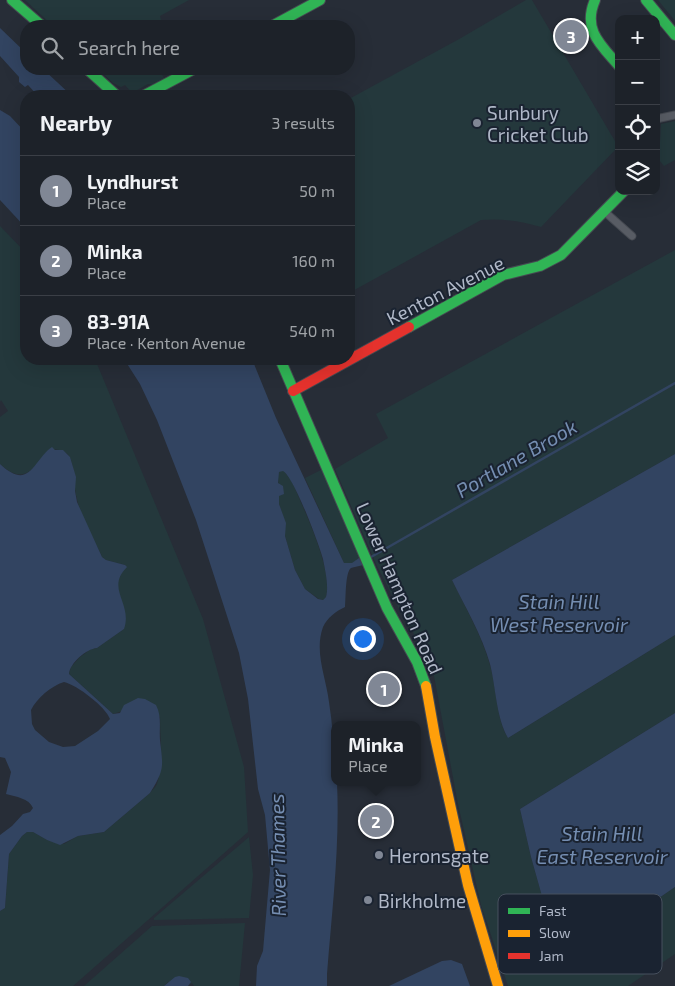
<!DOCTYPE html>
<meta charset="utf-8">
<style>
body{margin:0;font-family:"Exo 2",sans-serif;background:#2a2f35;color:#f1f3f6}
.controls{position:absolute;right:15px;top:15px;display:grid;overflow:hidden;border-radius:10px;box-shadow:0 5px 20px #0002}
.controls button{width:45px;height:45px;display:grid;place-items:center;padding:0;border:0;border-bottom:1px solid #3b3f46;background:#1d2229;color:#f1f3f6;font:25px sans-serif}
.you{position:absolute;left:362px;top:638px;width:18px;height:18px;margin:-12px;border:4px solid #fff;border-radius:50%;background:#1a73e8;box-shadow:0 0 0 8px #1a73e833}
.badge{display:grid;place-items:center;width:32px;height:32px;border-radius:50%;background:#808795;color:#fff;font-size:16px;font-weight:700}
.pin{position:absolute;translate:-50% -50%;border:2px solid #fff;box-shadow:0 1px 5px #0006}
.popup{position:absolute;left:331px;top:721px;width:90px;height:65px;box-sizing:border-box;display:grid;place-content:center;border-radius:10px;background:#1d2229;filter:drop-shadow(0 1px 4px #0005);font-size:16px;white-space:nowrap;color:#a0a4a8}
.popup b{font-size:19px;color:#f1f3f6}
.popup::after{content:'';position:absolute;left:50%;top:100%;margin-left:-10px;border:10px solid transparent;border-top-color:#1d2229}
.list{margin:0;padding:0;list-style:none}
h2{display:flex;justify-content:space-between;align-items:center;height:65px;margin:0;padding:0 20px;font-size:21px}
h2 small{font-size:16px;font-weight:400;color:#a0a4a8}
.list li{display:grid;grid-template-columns:32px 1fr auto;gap:15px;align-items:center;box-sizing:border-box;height:70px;padding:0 20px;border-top:1px solid #3b3f46}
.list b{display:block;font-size:19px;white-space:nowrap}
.list p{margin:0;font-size:16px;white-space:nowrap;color:#a0a4a8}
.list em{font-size:16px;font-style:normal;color:#a0a4a8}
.icon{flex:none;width:28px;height:28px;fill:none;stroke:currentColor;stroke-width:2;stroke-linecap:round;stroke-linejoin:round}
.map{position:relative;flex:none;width:675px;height:986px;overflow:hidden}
.search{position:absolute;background:#1d2229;box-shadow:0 5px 20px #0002;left:20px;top:20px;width:335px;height:55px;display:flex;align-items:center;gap:12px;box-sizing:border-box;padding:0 18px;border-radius:20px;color:#a0a4a8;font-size:19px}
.panel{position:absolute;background:#1d2229;box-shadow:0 5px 20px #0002;left:20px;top:90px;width:335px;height:275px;border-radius:20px}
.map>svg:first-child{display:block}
.green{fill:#24383c}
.water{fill:#324461;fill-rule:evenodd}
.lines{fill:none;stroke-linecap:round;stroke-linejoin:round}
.stream{stroke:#324461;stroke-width:2.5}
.street-casing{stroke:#454951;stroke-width:9}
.fast-casing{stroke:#454951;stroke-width:12}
.slow-casing{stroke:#454951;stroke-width:12}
.jam-casing{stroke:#454951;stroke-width:12}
.street{stroke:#585c64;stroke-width:7}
.fast{stroke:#30b455;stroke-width:10}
.slow{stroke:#ff9f0a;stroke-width:10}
.jam{stroke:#e5322d;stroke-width:10}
.poi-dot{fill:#808795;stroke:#1a2331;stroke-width:2}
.labels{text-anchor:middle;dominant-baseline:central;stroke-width:4;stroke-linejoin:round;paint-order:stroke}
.poi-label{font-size:19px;fill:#b0b8c8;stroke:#1a2331;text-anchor:start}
.street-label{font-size:19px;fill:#b0b8c8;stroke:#1a2331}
.water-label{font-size:20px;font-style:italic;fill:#758eb2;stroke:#1a2331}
.key{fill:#1a2331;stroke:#47505e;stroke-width:1}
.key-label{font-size:14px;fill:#b0b8c8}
</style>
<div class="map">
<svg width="675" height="986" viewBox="0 0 675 986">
<rect width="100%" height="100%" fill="#272d37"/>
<!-- green -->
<path class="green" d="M 25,0 L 189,0 L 160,16 L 161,20 L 164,22 L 161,26 L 53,26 Z
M 526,0 L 532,0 L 619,148 L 615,150 L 541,227 C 520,221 502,218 481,220 L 349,293 L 349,99 L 461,38 Z
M 658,0 L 675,0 L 675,21 Z
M 92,69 L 157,69 L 163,76 L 165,81 L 155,85 L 148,84 L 132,93 L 125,85 L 121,87 L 113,83 L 98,69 Z
M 675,121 L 675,160 L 664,166 L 659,160 L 661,124 Z
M 0,226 L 26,253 L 26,359 L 95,359 L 203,619 L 244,767 L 248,832 L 73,986 L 0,986 L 0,911 L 5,908 L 9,854 L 22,836 L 27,832 L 33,832 L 47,840 L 64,844 L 78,836 L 104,832 L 150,793 C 152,790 156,787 157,784 C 164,762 160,740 160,717 L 122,711 L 113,714 L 69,674 L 71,667 L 80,657 L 91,649 L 97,648 L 124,629 L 117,583 L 125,565 L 106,560 L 102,557 C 94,538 81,519 77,499 C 73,486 76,472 70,458 C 66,449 58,451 51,448 C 35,467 25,487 0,464 L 0,417 L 8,411 L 1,400 L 0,402 Z
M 675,250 L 675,454 L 452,580 C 465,607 481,634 489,662 C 497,686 495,716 508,738 L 675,635 L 675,713 L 520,809 L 531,857 L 556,946 L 579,953 L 675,887 L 675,954 L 628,986 L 508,986 L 481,905 L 458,804 L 434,676 L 420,644 L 400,611 L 377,566 L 335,469 L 388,438 L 376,414 Z
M 323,469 L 360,558 L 352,564 L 344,563 L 305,478 Z
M 283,470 L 291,480 L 295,488 C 306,515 333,570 326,597 L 323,600 L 319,599 L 305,589 L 295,570 L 285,536 L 285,523 L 279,504 L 278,475 L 279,472 Z
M 249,837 L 253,875 L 249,918 L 154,920 L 154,918 Z
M 245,923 L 239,986 L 194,986 L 192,983 L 188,986 L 191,982 L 168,982 L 164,986 L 84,986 L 152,926 Z"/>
<!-- water -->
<path class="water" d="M 0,28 L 26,53 L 26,69 L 43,69 L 72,96 L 38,96 L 28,85 L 25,87 L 19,82 L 19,77 L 0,56 Z
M 0,110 L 10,116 L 26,133 L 26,228 L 0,200 Z
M 124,359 L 252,359 L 276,418 L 344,563 L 352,563 L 359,558 L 363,565 C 360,566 354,567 351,568 C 345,572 346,599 345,607 C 336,611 327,618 323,627 C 314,652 326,677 329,702 C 333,729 335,755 335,782 L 337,782 C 340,847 332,910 327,974 L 327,986 L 256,986 L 257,966 L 263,951 L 270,870 L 265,815 L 258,789 L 248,699 L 239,653 L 196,520 L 157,420 L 140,384 ZM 283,471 C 294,477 319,544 323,559 C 325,570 329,586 326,597 L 323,600 L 318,599 L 305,589 L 295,570 L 285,536 L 286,523 L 279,504 L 279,496 L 284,494 L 283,486 L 278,483 L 279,472 Z
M 52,447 L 55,450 L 63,450 L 70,457 L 76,477 L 75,491 L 77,502 L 102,557 L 106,560 L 125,565 L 127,567 C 105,589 133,603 124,629 L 97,648 C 86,649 70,663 69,674 L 113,714 L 120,713 L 124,705 L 138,698 L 145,699 L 156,705 C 162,716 159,728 160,740 C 163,767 165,769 150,793 L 104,832 L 78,836 L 60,845 L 47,840 L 33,832 L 27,832 L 22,836 L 9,854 L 5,908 L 0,911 L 0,835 L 12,826 L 23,814 L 30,812 L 33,808 C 29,798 16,797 6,794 L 11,772 L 5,758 L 0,757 L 0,464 C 30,492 33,460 52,447 ZM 64,682 C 77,685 106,707 110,719 L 98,731 L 75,746 L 63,747 L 49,742 L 35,730 L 32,724 L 31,710 C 37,698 51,686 64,682 Z
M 675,454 L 675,635 L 508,738 C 496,717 496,688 490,664 C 482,635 465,607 452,580 Z
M 675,713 L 675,887 L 566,962 L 561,959 L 556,946 L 531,857 L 520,809 Z
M 451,960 L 462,964 L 470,986 L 389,986 L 442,961 Z
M 179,976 L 188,978 L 191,982 L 188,986 L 164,986 L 175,977 Z"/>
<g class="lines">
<!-- stream -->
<path class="stream" d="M 371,557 L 675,383"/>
<!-- street casing -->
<g class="street-casing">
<path id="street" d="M 656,119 L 675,115
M 605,212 L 632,236"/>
</g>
<!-- fast casing -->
<g class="fast-casing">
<path id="fast" d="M 12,0 L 42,26
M 595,0 C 582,30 601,45 619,66
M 646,0 L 675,35
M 272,26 L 320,0
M 87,69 L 117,96
M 143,96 L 194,69
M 409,327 L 503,275 L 540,266 L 561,255 L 624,191
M 280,359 L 387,608 L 417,662 L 426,686"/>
</g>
<!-- slow casing -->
<g class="slow-casing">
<path id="slow" d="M 426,686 L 435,737 L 468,885 L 498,986"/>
</g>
<!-- jam casing -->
<g class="jam-casing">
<path id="jam" d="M 293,391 L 409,327"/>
</g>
<!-- street -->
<use href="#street" class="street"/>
<!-- fast -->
<use href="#fast" class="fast"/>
<!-- slow -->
<use href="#slow" class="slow"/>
<!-- jam -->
<use href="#jam" class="jam"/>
</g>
<!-- markers -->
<g class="poi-dot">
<circle cx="477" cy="123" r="5"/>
<circle cx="379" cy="855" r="5"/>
<circle cx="368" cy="900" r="5"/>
</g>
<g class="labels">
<!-- poi labels -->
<g class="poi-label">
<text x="487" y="112">Sunbury<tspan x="487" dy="22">Cricket Club</tspan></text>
<text x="389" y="855">Heronsgate</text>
<text x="378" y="900">Birkholme</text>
</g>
<!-- street labels -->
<g class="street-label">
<text transform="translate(445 290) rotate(-27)">Kenton Avenue</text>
<text transform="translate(400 588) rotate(66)">Lower Hampton Road</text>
</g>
<!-- water labels -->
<g class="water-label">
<text transform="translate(516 458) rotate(-30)">Portlane Brook</text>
<text x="559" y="601">Stain Hill<tspan x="559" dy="23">West Reservoir</tspan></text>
<text x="602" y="833">Stain Hill<tspan x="602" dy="23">East Reservoir</tspan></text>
<text transform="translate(277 855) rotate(-91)">River Thames</text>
</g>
</g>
<!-- legend -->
<rect x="498" y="894" width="164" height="80" rx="8" class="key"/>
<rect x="508" y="908" width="22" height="6" fill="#30b455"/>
<rect x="508" y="930" width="22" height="7" fill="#ff9f0a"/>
<rect x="508" y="953" width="22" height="6" fill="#e5322d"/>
<g class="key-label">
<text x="539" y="916">Fast</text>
<text x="539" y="938">Slow</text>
<text x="539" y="961">Jam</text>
</g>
</svg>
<div class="controls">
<button>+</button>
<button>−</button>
<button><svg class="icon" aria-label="locate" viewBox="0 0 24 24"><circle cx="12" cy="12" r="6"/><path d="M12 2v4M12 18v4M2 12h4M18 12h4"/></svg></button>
<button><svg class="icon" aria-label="layers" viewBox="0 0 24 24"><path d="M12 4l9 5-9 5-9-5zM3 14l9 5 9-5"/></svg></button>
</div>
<div class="you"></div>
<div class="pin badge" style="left:384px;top:689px">1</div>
<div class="pin badge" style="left:376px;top:821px">2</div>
<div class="popup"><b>Minka</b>Place</div>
<div class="pin badge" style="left:571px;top:36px">3</div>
<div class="search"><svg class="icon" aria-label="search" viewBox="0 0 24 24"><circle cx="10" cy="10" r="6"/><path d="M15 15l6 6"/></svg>Search here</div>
<section class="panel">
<h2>Nearby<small>3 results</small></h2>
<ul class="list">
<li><span class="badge">1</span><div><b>Lyndhurst</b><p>Place</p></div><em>50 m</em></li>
<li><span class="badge">2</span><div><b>Minka</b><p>Place</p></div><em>160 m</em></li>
<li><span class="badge">3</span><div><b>83-91A</b><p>Place · Kenton Avenue</p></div><em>540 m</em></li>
</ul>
</section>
</div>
